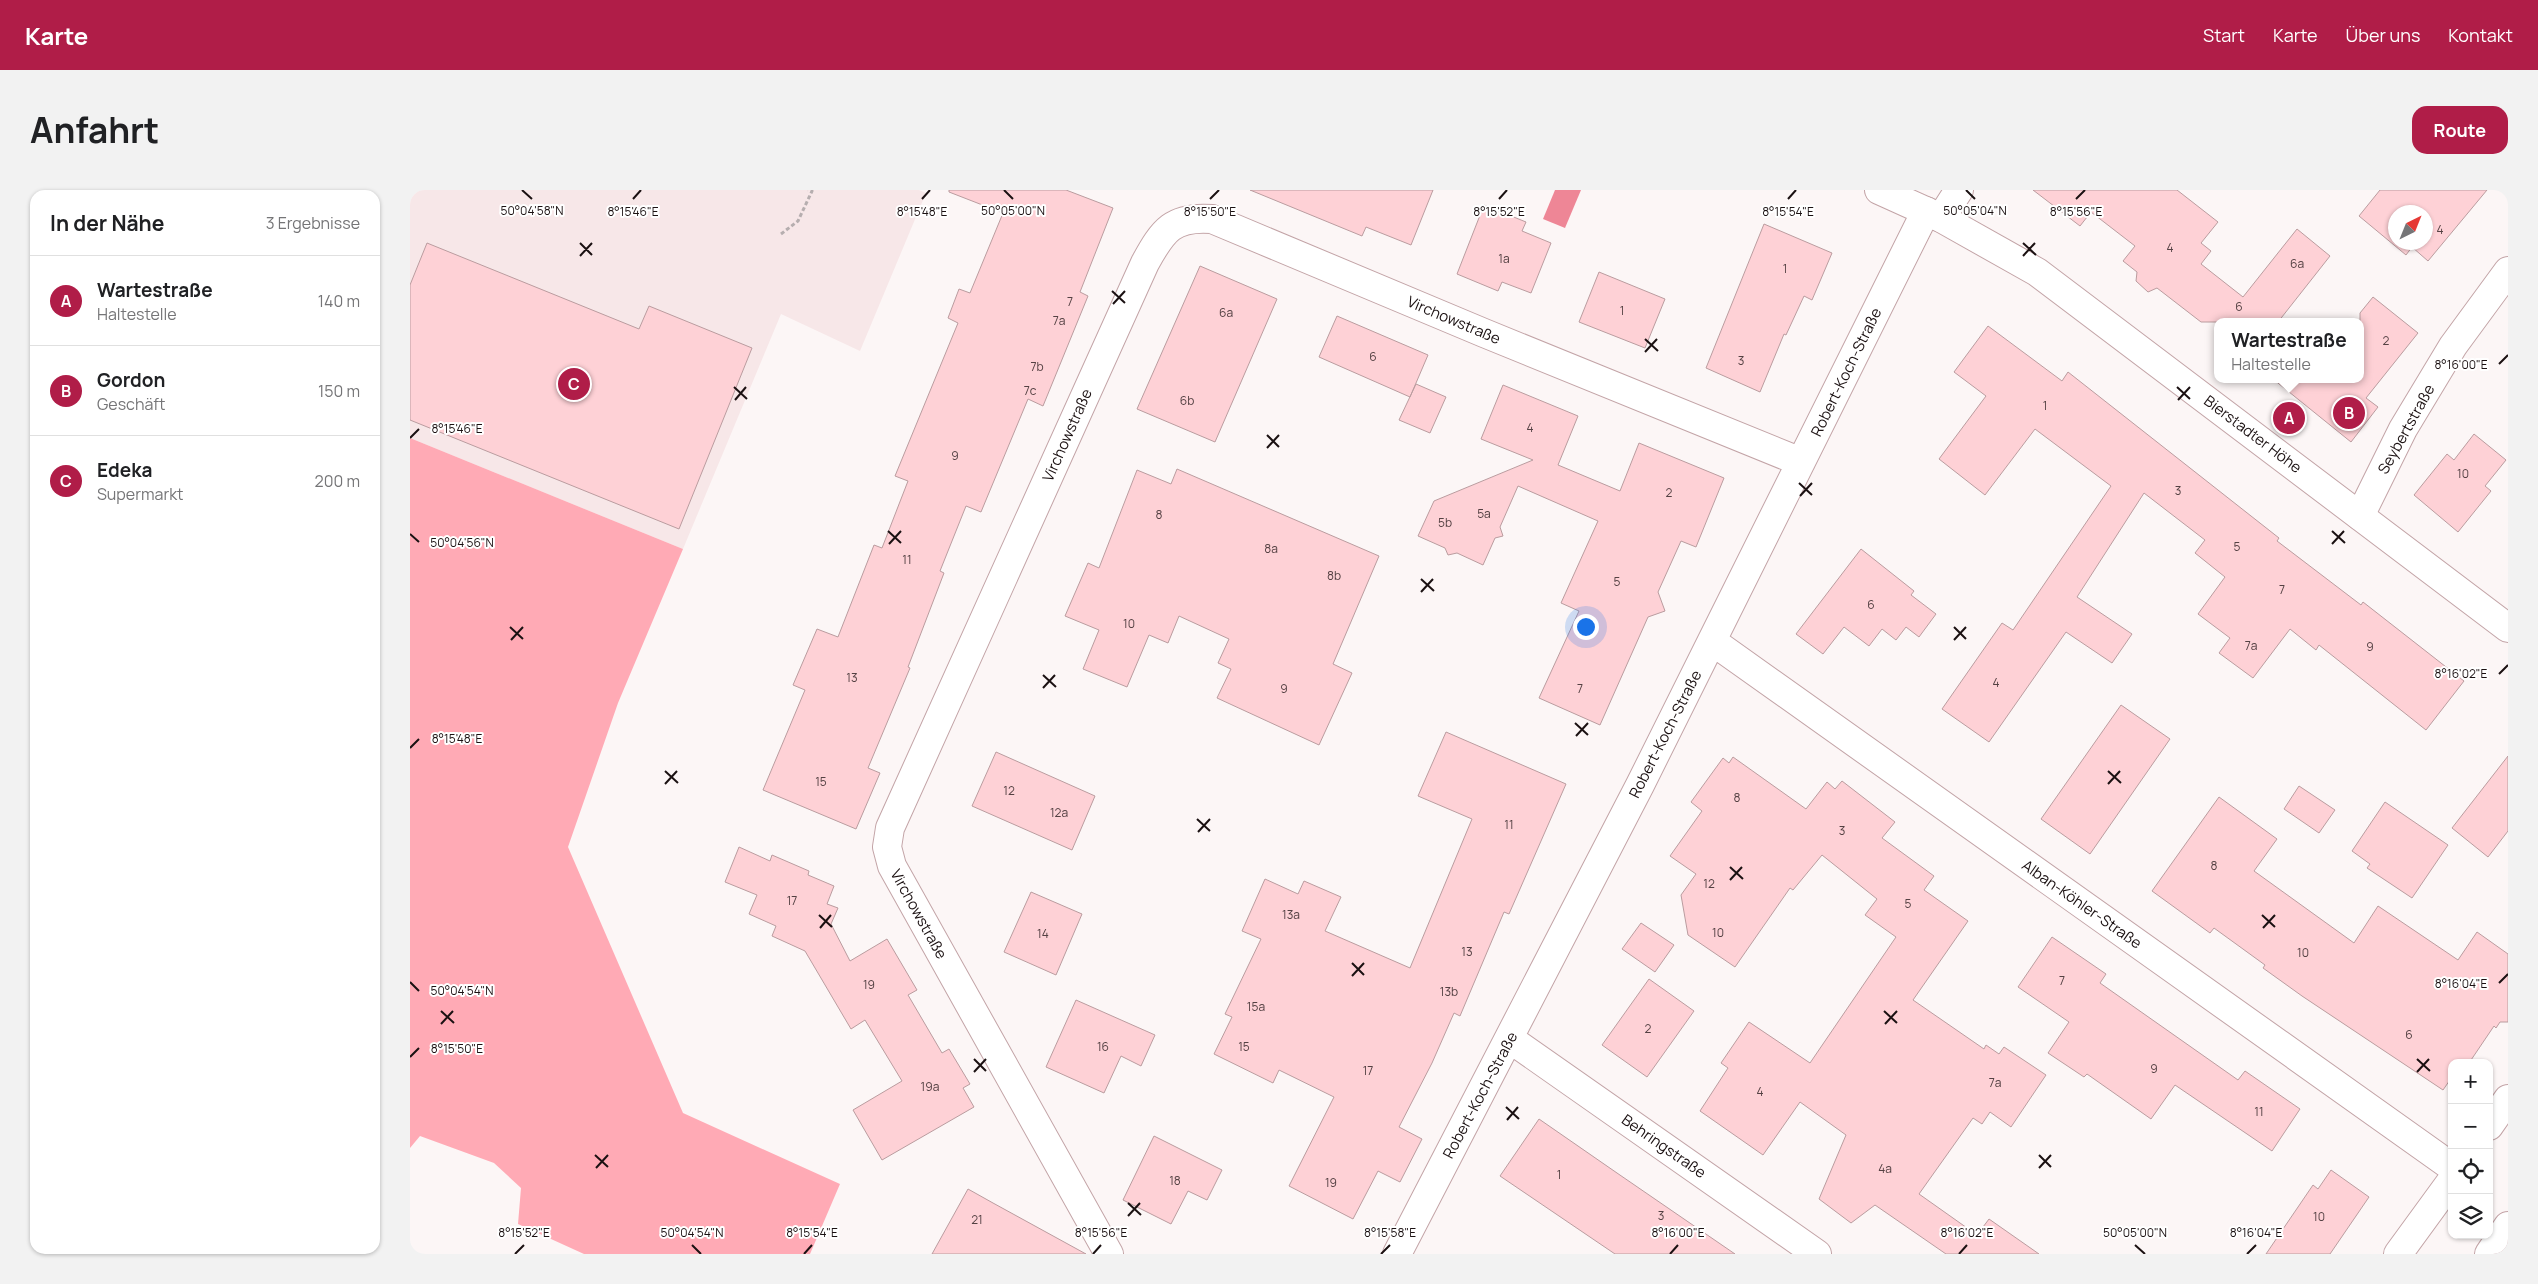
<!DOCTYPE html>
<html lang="de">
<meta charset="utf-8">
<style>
body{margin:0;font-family:Manrope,sans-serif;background:#f2f2f2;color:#202124}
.controls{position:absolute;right:15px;bottom:15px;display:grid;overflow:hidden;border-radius:10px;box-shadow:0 1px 4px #0004}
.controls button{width:45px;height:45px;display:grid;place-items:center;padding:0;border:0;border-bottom:1px solid #e0e0e0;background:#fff;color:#202124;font:25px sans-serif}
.compass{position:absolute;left:1978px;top:15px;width:45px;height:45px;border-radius:50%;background:#fff;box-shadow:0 1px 4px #0004;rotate:43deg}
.you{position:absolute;left:1175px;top:436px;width:18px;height:18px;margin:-12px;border:4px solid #fff;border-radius:50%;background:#1a73e8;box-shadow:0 0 0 8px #1a73e833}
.badge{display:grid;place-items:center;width:32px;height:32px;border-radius:50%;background:#b01d48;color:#fff;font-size:16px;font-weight:700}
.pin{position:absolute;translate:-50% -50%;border:2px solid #fff;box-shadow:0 1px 5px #0006}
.popup{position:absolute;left:1804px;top:128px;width:150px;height:65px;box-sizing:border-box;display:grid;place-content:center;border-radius:10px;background:#fff;filter:drop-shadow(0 1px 4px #0005);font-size:16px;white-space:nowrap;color:#757577}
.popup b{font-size:19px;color:#202124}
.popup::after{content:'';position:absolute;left:50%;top:100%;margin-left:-10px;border:10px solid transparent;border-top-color:#fff}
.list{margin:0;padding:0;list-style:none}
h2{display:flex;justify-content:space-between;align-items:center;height:65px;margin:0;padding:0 20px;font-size:21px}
h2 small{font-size:16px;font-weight:400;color:#757577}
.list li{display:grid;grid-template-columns:32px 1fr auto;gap:15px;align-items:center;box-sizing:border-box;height:90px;padding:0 20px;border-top:1px solid #e0e0e0}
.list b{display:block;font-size:19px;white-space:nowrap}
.list p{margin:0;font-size:16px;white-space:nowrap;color:#757577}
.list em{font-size:16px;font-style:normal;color:#757577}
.icon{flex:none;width:28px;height:28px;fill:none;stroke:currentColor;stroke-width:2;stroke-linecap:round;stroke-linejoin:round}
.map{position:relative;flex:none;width:2098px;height:1064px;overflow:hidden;border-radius:15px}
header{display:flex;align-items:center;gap:30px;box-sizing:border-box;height:70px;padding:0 25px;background:#b01d48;color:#fff}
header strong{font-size:24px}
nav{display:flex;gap:28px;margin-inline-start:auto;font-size:18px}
.intro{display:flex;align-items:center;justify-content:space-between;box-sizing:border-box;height:120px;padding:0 30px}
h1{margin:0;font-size:35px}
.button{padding:12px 22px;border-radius:15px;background:#b01d48;color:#fff;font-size:18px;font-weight:700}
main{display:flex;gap:30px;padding:0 30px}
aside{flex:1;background:#fff;border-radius:15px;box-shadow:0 1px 4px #0004}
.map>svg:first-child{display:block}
.built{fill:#f7e7e8}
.green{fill:#ffaab5}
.water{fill:#ee8696}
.building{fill:#fed1d6;stroke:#ba9c9f;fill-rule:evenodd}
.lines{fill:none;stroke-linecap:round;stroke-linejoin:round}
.minor-casing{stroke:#c3a4a7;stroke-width:30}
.secondary-casing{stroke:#c3a4a7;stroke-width:30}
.path{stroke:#b6aeaf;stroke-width:3;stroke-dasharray:4 2.5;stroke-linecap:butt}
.minor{stroke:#fff;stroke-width:28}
.secondary{stroke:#fff;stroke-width:28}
.ticks{fill:none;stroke:#1b1112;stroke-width:2}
.labels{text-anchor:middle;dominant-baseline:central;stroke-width:4;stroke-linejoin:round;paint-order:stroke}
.number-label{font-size:12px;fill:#544143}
.street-label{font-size:15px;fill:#1b1112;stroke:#fff}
.ticks-label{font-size:12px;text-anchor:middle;fill:#1b1112;stroke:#fff;stroke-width:4;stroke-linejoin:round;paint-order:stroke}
</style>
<header>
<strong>Karte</strong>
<nav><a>Start</a><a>Karte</a><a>Über uns</a><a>Kontakt</a></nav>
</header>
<div class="intro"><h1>Anfahrt</h1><a class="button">Route</a></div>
<main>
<aside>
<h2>In der Nähe<small>3 Ergebnisse</small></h2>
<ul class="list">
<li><span class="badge">A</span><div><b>Wartestraße</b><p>Haltestelle</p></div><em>140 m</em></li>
<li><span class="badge">B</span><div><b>Gordon</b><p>Geschäft</p></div><em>150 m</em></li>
<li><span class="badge">C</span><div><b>Edeka</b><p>Supermarkt</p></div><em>200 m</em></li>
</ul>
</aside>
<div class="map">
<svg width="2098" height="1064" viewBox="0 0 2098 1064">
<rect width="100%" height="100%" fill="#fcf6f6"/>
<!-- built -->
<path class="built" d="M 0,0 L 509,0 L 516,3 L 450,161 L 371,124 L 273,359 L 0,248 Z"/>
<!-- green -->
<path class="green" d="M 0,248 L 273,359 L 208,513 L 158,657 L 273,923 L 430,994 L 400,1064 L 174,1064 L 108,1034 L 111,998 L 84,973 L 10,946 L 0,958 Z"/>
<!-- water -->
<path class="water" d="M 1145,0 L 1171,0 L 1155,38 L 1133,29 Z"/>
<!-- building -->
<path class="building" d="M 539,0 L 656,0 L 703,18 L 670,102 L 678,106 L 633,216 L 618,209 L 571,322 L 556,316 L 530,381 L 534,383 L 498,477 L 500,478 L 458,578 L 470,583 L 446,639 L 353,600 L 395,500 L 383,495 L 407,439 L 428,447 L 464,355 L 472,358 L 498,291 L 485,286 L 548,133 L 538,128 L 549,99 L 560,103 L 593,23 L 539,2 Z
M 840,0 L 1023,0 L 1001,55 L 956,37 L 952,46 Z
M 1623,0 L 1767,0 L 1808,32 L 1791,53 L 1801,61 L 1791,74 L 1833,107 L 1887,39 L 1920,66 L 1868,132 L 1791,132 L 1747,98 L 1738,102 L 1726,91 L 1727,82 L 1713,71 L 1725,56 L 1681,22 L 1670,36 Z
M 1970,0 L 2077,0 L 2018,71 L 2002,57 L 1996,65 L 1949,26 ZM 1986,22 L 2016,22 L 2016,52 L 1986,52 Z
M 1074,15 L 1116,32 L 1112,41 L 1141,53 L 1121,103 L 1092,92 L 1088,101 L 1047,84 Z
M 1354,34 L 1422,63 L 1402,110 L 1394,106 L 1376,145 L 1374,144 L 1350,202 L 1296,178 Z
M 17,53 L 229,139 L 239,116 L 342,158 L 269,339 L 0,230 L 0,95 Z
M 790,76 L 867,109 L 805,252 L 727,219 Z
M 1189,82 L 1255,109 L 1235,158 L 1169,132 Z
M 1963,107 L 2008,143 L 1956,208 L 1968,217 L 1941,252 L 1863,189 L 1950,189 L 1950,123 Z
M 927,126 L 1018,165 L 1000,207 L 909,167 Z
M 1578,136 L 1652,191 L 1658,182 L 1869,348 L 1867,351 L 1951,415 L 1953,412 L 2054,491 L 2016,540 L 1909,455 L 1906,460 L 1880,439 L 1843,488 L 1809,463 L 1820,448 L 1788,424 L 1815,387 L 1785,363 L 1795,350 L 1734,303 L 1667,407 L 1722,444 L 1702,473 L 1656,442 L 1579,552 L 1532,519 L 1592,433 L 1603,440 L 1701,296 L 1625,239 L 1575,305 L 1529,269 L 1576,206 L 1544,182 Z
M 1006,194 L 1036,207 L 1020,243 L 989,230 Z
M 1093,195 L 1168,226 L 1148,275 L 1210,301 L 1229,253 L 1314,288 L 1286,357 L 1271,351 L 1248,402 L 1255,421 L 1238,427 L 1190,535 L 1129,508 L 1169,421 L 1151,413 L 1188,331 L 1108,296 L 1090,337 L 1093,346 L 1085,348 L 1073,375 L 1047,363 L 1038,365 L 1035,358 L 1008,346 L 1024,311 L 1123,270 L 1071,249 Z
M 2064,244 L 2096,270 L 2075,296 L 2081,301 L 2048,342 L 2004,305 L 2037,264 L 2044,270 Z
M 767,279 L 969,366 L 923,474 L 942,483 L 909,555 L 807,508 L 821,479 L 808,473 L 819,449 L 769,426 L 758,453 L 739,445 L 717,497 L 673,479 L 689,440 L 655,426 L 678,373 L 689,378 L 727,280 L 761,294 Z
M 1451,359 L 1504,401 L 1501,405 L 1526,424 L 1509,447 L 1496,437 L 1486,450 L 1472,439 L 1459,456 L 1434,437 L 1413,464 L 1386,444 Z
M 1711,515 L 1760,549 L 1680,664 L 1631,629 Z
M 1036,542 L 1156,594 L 1099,724 L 1094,722 L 1050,826 L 1044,823 L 1022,873 L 989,937 L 1012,949 L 990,992 L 968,981 L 943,1029 L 879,996 L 924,907 L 869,880 L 863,893 L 804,864 L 822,827 L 815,824 L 851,749 L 832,741 L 855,689 L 888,704 L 894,691 L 931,707 L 915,741 L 1000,778 L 1062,629 L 1008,606 Z
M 586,562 L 685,606 L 662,660 L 562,616 Z
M 2098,566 L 2098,641 L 2078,667 L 2042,638 Z
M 1323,567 L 1396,619 L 1417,592 L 1425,599 L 1432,591 L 1485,632 L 1472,648 L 1524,686 L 1514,700 L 1558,731 L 1503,810 L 1574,859 L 1576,855 L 1589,864 L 1594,857 L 1636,885 L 1601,937 L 1580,922 L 1572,934 L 1563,928 L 1509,1004 L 1567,1045 L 1579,1029 L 1629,1064 L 1536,1064 L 1465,1015 L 1441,1033 L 1409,1009 L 1436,945 L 1390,912 L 1353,965 L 1290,921 L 1318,878 L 1311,873 L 1339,832 L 1400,873 L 1486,747 L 1455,725 L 1467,709 L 1412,665 L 1383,700 L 1380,698 L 1325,777 L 1278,745 L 1271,705 L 1286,684 L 1260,666 L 1292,621 L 1281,612 L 1313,568 L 1319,573 Z
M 1889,596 L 1925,620 L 1909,643 L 1874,619 Z
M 1809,607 L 1867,649 L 1844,681 L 1944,753 L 1968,716 L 2048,770 L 2067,742 L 2098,764 L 2098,832 L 2090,832 L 2086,838 L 2084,836 L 2059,873 L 2042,873 L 2042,887 L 2033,900 L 1892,806 L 1853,778 L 1855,775 L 1804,738 L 1800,743 L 1742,701 Z
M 1975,612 L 2038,655 L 2002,708 L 1957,678 L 1960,674 L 1942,661 Z
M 329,657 L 360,671 L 362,665 L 399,681 L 398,685 L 424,696 L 417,714 L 428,718 L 421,734 L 440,771 L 477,749 L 507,800 L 498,805 L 532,863 L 539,859 L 560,894 L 553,898 L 564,917 L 472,970 L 443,920 L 492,891 L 455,830 L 441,839 L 395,761 L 362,746 L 366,736 L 339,724 L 347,705 L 315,692 Z
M 621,702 L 672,724 L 646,785 L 594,762 Z
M 1231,733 L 1264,755 L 1245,782 L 1212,759 Z
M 1642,747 L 1696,784 L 1690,793 L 1828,890 L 1835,881 L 1890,919 L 1862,961 L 1765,895 L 1741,929 L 1677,884 L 1674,887 L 1638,863 L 1659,832 L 1608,797 Z
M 1239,789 L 1284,821 L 1237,887 L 1192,855 Z
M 666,810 L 745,845 L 731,876 L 711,866 L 694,903 L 636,877 Z
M 1129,929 L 1207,983 L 1325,1064 L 1205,1064 L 1090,986 Z
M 744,946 L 812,980 L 797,1010 L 778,1001 L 761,1034 L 713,1010 Z
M 1921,980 L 1959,1007 L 1920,1064 L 1856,1064 L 1903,995 L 1908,999 Z
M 558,999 L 583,1013 L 676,1064 L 522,1064 Z"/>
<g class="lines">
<!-- minor casing -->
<g class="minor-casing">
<path id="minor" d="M 1531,28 L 1549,0
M 1950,326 L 1993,239 L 2043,156 L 2098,81
M 1302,451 L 2042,977
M 1100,849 L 1407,1064
M 2079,936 L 2098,909
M 699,1064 L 482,676 L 477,657 L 480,638 L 735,73 C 753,40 763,26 802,29 L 1074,143 L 1391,272
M 987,1064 L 1230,595 L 1516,21
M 1988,1064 L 2042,990
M 2079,1064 L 2098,1036"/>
</g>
<!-- secondary casing -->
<g class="secondary-casing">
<path id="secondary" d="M 1469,0 L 1531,28 L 1627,82 L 2098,438"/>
</g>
<!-- path -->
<path class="path" d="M 371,44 L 388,31 L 402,1 L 398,0"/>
<!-- minor -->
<use href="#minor" class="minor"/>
<!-- secondary -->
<use href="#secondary" class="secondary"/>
</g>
<!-- ticks -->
<path class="ticks" d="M 112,0 L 122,9M 594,0 L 603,9M 1556,0 L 1565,9M 223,9 L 231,0M 512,9 L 520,0M 800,9 L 809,0M 1089,9 L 1097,0M 1378,9 L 1386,0M 1666,9 L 1675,0M 170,53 L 182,65M 1613,53 L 1626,65M 170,66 L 182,53M 1613,66 L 1625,53M 702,101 L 715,113M 703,114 L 715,101M 1235,149 L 1248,161M 1235,162 L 1247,149M 2089,174 L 2098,165M 324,197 L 337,209M 1767,197 L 1780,209M 325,210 L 336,197M 1768,210 L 1780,197M 857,245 L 869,257M 0,248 L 9,239M 857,258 L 869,245M 1389,293 L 1402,305M 1390,306 L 1402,293M 478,341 L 491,353M 1922,341 L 1935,353M 0,344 L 9,352M 479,354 L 491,341M 1922,354 L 1934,341M 1011,389 L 1024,401M 1011,402 L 1023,389M 100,437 L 113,449M 1544,437 L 1556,449M 101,450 L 113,437M 1544,450 L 1556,437M 2089,484 L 2098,475M 633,485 L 646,497M 633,498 L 645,485M 1165,533 L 1178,545M 1166,546 L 1178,533M 0,558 L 9,549M 255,581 L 268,593M 1698,581 L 1711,593M 255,594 L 267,581M 1698,594 L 1710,581M 787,629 L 800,641M 788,642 L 800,629M 1320,677 L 1333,689M 1320,690 L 1332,677M 409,725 L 422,737M 1852,725 L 1865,737M 410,738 L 421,725M 1853,738 L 1865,725M 942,773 L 954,785M 942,786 L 954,773M 0,792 L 9,801M 2089,793 L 2098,784M 31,821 L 44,833M 1474,821 L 1487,833M 31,834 L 43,821M 1475,834 L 1487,821M 0,867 L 9,858M 564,869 L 576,881M 2007,869 L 2020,881M 564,882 L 576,869M 2007,882 L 2019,869M 1096,917 L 1109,929M 1097,930 L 1108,917M 185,965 L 198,977M 1629,965 L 1641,977M 186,978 L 198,965M 1629,978 L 1641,965M 718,1013 L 731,1025M 718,1026 L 730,1013M 282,1055 L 291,1064M 1725,1055 L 1735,1064M 105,1064 L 114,1055M 394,1064 L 402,1055M 683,1064 L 691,1055M 971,1064 L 980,1055M 1260,1064 L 1268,1055M 1549,1064 L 1557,1055M 1837,1064 L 1846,1055"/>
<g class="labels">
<!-- number labels -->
<g class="number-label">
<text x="2030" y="39">4</text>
<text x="1760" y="57">4</text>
<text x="1094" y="68">1a</text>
<text x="1887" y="73">6a</text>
<text x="1375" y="78">1</text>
<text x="660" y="111">7</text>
<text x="1829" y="116">6</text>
<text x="1212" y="120">1</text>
<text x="816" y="122">6a</text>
<text x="649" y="130">7a</text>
<text x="1976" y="150">2</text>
<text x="963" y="166">6</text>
<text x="1331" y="170">3</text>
<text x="627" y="176">7b</text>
<text x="620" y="200">7c</text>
<text x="777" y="210">6b</text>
<text x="1635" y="215">1</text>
<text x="1120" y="237">4</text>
<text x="545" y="265">9</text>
<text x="2053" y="283">10</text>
<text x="1768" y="300">3</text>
<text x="1259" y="302">2</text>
<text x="1074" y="323">5a</text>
<text x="749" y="324">8</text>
<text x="1035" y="332">5b</text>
<text x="1827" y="356">5</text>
<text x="861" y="358">8a</text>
<text x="497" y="369">11</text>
<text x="924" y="385">8b</text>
<text x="1207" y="391">5</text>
<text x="1872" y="399">7</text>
<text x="1461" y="414">6</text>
<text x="719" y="433">10</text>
<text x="1841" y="455">7a</text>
<text x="1960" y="456">9</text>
<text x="442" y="487">13</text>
<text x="1586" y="492">4</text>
<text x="874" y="498">9</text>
<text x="1170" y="498">7</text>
<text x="411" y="591">15</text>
<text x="599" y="600">12</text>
<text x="1327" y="607">8</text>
<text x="649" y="622">12a</text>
<text x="1099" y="634">11</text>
<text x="1432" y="640">3</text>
<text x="1804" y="675">8</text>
<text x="1299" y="693">12</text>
<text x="382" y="710">17</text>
<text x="1498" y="713">5</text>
<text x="881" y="724">13a</text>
<text x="1308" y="742">10</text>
<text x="633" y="743">14</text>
<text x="1057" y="761">13</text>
<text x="1893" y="762">10</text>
<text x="1652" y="790">7</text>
<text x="459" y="794">19</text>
<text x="1039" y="801">13b</text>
<text x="846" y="816">15a</text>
<text x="1238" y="838">2</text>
<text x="1999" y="844">6</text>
<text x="693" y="856">16</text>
<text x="834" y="856">15</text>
<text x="1744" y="878">9</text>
<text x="958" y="880">17</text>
<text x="1585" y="892">7a</text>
<text x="520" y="896">19a</text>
<text x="1350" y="901">4</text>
<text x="1849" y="921">11</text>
<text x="1475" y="978">4a</text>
<text x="1149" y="984">1</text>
<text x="765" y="990">18</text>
<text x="921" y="992">19</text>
<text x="1251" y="1025">3</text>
<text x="1909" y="1026">10</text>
<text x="567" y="1029">21</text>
</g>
<!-- street labels -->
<g class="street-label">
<text transform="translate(1044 130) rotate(23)">Virchowstraße</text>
<text transform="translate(1436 182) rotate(-64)">Robert-Koch-Straße</text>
<text transform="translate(1996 239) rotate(-61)">Seybertstraße</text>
<text transform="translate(1843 244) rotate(37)">Bierstadter Höhe</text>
<text transform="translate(657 245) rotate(-66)">Virchowstraße</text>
<text transform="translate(1255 544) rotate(-63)">Robert-Koch-Straße</text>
<text transform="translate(1672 714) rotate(35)">Alban-Köhler-Straße</text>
<text transform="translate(509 724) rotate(61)">Virchowstraße</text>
<text transform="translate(1070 905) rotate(-62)">Robert-Koch-Straße</text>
<text transform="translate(1254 956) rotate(35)">Behringstraße</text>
</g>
</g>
<g class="ticks-label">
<text x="122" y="25">50°04'58"N</text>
<text x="603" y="25">50°05'00"N</text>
<text x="1565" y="25">50°05'04"N</text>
<text x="223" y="26">8°15'46"E</text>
<text x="512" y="26">8°15'48"E</text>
<text x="800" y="26">8°15'50"E</text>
<text x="1089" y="26">8°15'52"E</text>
<text x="1378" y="26">8°15'54"E</text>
<text x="1666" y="26">8°15'56"E</text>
<text x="2051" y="179">8°16'00"E</text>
<text x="47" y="243">8°15'46"E</text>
<text x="52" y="357">50°04'56"N</text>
<text x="2051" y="488">8°16'02"E</text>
<text x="47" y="553">8°15'48"E</text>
<text x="2051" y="798">8°16'04"E</text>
<text x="52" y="805">50°04'54"N</text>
<text x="47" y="863">8°15'50"E</text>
<text x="114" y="1047">8°15'52"E</text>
<text x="402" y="1047">8°15'54"E</text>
<text x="691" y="1047">8°15'56"E</text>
<text x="980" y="1047">8°15'58"E</text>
<text x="1268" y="1047">8°16'00"E</text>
<text x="1557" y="1047">8°16'02"E</text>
<text x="1846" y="1047">8°16'04"E</text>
<text x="282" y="1047">50°04'54"N</text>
<text x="1725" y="1047">50°05'00"N</text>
</g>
</svg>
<div class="controls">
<button>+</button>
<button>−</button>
<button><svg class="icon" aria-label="locate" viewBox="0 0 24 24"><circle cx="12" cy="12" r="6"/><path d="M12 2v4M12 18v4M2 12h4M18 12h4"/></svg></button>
<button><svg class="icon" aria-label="layers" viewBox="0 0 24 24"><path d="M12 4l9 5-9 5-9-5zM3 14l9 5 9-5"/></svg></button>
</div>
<svg class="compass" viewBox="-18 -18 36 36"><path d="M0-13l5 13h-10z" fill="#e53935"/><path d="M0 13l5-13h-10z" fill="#757577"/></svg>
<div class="you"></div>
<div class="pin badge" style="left:1879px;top:228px">A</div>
<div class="popup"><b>Wartestraße</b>Haltestelle</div>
<div class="pin badge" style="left:1939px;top:223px">B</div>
<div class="pin badge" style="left:164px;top:194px">C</div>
</div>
</main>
